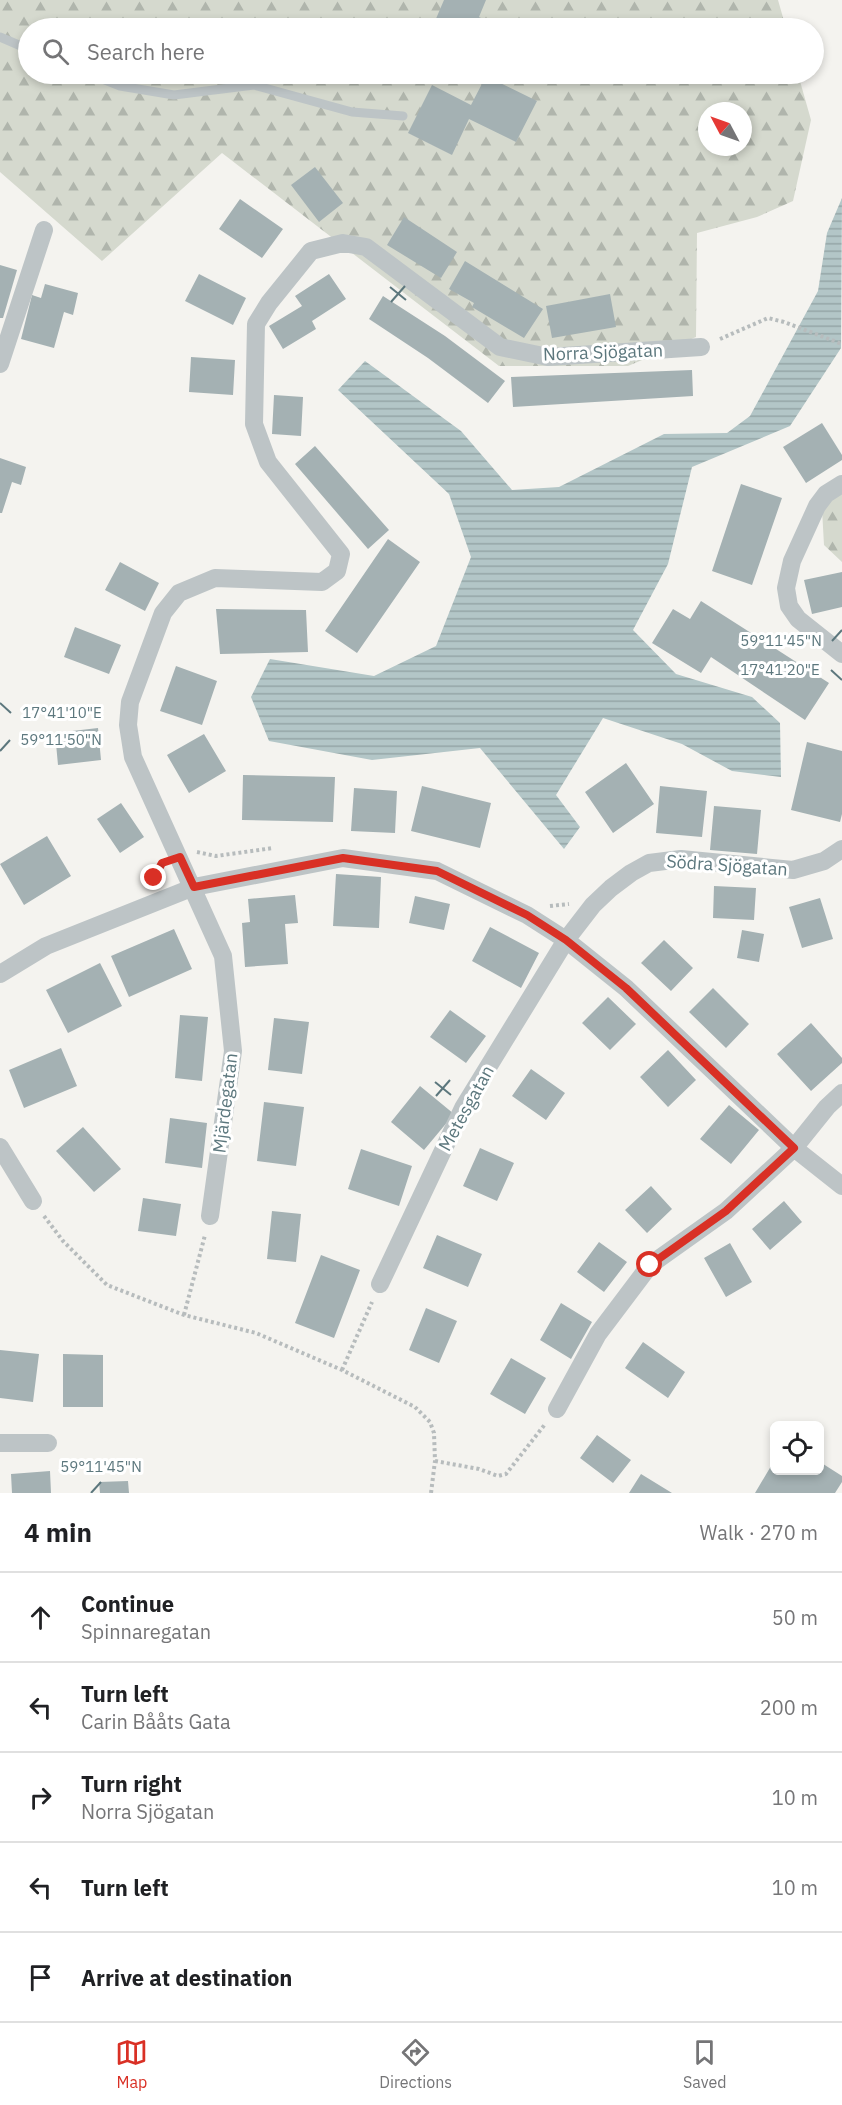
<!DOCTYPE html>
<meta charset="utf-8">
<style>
body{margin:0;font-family:"IBM Plex Sans",sans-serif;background:#f6f6f6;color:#202124}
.controls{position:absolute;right:18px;bottom:18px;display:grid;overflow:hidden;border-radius:9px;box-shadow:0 3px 9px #0003}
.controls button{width:54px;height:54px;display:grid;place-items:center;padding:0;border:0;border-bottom:2px solid #e0e0e0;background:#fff;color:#202124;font:30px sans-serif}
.compass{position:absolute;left:698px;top:102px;width:54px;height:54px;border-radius:50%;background:#fff;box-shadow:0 3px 9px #0003;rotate:311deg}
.stop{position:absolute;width:18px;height:18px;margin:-14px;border:4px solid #d93025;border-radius:50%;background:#fff}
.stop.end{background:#d93025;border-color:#fff;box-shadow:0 2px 6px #0008}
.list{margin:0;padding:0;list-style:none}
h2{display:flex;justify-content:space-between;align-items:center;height:78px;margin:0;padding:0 24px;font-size:26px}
h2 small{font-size:20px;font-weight:400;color:#757577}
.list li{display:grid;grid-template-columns:39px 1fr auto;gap:18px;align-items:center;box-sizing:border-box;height:90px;padding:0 24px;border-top:2px solid #e0e0e0}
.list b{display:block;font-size:22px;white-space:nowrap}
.list p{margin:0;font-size:20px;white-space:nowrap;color:#757577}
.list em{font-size:20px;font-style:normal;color:#757577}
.icon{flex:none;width:33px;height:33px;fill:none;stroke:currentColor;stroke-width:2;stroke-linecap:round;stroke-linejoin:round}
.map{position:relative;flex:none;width:842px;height:1493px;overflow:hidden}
.search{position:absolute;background:#fff;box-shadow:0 3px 9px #0003;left:18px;right:18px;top:18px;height:66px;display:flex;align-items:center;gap:15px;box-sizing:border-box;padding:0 21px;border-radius:33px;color:#757577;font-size:22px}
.sheet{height:528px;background:#fff}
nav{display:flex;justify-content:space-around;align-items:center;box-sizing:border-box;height:84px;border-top:2px solid #e0e0e0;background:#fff;font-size:16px;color:#757577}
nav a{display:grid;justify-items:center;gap:3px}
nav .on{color:#d93025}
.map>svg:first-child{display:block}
.forest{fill:url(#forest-firs);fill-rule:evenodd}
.water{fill:url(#water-rules)}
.building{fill:#a4b1b3}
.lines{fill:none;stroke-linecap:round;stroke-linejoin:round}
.path{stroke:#b7bcbd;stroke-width:4;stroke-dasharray:3 3;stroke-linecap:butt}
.service{stroke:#bdc4c6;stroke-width:9}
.minor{stroke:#bdc4c6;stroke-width:18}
.route{stroke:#d93025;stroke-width:8}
.ticks{fill:none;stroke:#5c777d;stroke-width:2}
.labels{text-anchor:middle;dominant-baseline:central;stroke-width:6;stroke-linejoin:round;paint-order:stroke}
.street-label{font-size:18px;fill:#5c777d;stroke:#fff}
.ticks-label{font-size:15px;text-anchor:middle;fill:#5c777d;stroke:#fff;stroke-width:6;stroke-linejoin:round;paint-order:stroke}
</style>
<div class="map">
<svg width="842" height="1493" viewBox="0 0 842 1493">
<defs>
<pattern id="forest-firs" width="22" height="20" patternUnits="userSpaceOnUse" patternTransform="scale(1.5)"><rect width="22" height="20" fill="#d5d9ce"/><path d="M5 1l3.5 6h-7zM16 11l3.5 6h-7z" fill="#b0b5ac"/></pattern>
<pattern id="water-rules" width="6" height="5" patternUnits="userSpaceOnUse" patternTransform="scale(1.5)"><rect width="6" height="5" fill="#b3c6c7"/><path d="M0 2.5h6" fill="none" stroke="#95a6a7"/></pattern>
</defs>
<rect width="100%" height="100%" fill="#f4f3ef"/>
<!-- forest -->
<path class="forest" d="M 0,0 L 778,0 L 786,28 L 28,28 L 28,74 L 798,74 L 811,120 L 793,201 L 757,217 L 697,233 L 696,337 L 628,366 L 499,366 L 222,153 L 102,261 L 0,172 ZM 707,111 L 743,111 L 743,147 L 707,147 Z
M 842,475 L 842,562 L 824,545 L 821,491 Z"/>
<!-- water -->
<path class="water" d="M 842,198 L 841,348 L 790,426 L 692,467 L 668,564 L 633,630 L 676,674 L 752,697 L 780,723 L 781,777 L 732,771 L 682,744 L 603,718 L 556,795 L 580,827 L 564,849 L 480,748 L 372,760 L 269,741 L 251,697 L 270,659 L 374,676 L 436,646 L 471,557 L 449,494 L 338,390 L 365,361 L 461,431 L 512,490 L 559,487 L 664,434 L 727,433 L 750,416 L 818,291 L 827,233 Z"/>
<!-- building -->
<path class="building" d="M 444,0 L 486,0 L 479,17 L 487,21 L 483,28 L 432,28 Z
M 486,76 L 537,101 L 516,142 L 469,119 L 452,155 L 408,133 L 432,85 L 471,105 Z
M 315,167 L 343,203 L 319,222 L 291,185 Z
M 240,199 L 283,229 L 262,258 L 219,229 Z
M 404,217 L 457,252 L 441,278 L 387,245 Z
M 465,261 L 543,309 L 524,338 L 472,307 L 474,303 L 449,289 Z
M 0,265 L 17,270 L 3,318 L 0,318 Z
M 199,274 L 246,298 L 233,325 L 185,301 Z
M 329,274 L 346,299 L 312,321 L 316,329 L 283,349 L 269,326 L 302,306 L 295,296 Z
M 45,284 L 78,293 L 73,315 L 64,312 L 54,348 L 21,339 L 32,295 L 41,298 Z
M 610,294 L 616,327 L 552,338 L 546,306 Z
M 383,296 L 445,336 L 505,381 L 488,403 L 428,358 L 369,319 Z
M 191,357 L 235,360 L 233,395 L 189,392 Z
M 692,370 L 693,396 L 513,407 L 511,377 Z
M 274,395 L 303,397 L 301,436 L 272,434 Z
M 822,423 L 842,455 L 842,460 L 806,483 L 783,447 Z
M 315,446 L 389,530 L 368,549 L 295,464 Z
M 0,458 L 26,467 L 21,485 L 12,482 L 2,513 L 0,513 Z
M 741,484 L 782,498 L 752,585 L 712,571 Z
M 388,539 L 420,562 L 357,653 L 325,631 Z
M 120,562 L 159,583 L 145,611 L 105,590 Z
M 842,572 L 842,607 L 812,614 L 804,580 Z
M 701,601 L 829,683 L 805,720 L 711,657 L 701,673 L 652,643 L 673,609 L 690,619 Z
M 216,609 L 306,610 L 308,652 L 220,654 Z
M 75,627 L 121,645 L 109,674 L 64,657 Z
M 176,666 L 217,681 L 202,725 L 160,711 Z
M 98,728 L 101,760 L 58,765 L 55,733 Z
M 204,734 L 226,771 L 189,793 L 167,755 Z
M 807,742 L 842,751 L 842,814 L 840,822 L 791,810 Z
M 626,763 L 654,804 L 613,833 L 585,792 Z
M 243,775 L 335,777 L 333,822 L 242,820 Z
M 422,786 L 491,803 L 480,848 L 411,831 Z
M 660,786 L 707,791 L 702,837 L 656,833 Z
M 354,788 L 397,791 L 395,833 L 351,831 Z
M 121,803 L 144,837 L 120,853 L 97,819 Z
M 714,806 L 761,810 L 757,854 L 710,850 Z
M 47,836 L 71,876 L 24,905 L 0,864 Z
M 336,874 L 381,877 L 379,928 L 333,926 Z
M 714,886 L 756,888 L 754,920 L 713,918 Z
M 295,895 L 298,923 L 285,924 L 288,964 L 245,967 L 242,923 L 250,922 L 248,899 Z
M 415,896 L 450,904 L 444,930 L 409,923 Z
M 820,898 L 833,939 L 802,948 L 789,907 Z
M 490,927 L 539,953 L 521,988 L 472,961 Z
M 174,929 L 192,969 L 129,997 L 111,956 Z
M 742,930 L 764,934 L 759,962 L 737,958 Z
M 664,940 L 693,968 L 671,991 L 641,963 Z
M 100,963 L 122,1006 L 68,1033 L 46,990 Z
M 713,988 L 749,1024 L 726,1048 L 689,1012 Z
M 608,997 L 636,1024 L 610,1050 L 582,1023 Z
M 450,1010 L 486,1036 L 466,1063 L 430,1037 Z
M 180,1015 L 208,1017 L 202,1081 L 175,1078 Z
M 274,1018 L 309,1022 L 302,1074 L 268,1070 Z
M 811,1023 L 842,1058 L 842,1063 L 811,1091 L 777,1054 Z
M 61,1048 L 77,1086 L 24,1108 L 9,1070 Z
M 668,1050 L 696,1080 L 668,1107 L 640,1077 Z
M 531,1069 L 565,1093 L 546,1120 L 512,1096 Z
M 420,1086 L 454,1114 L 424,1150 L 391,1122 Z
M 264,1102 L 304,1107 L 296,1166 L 257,1161 Z
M 729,1105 L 759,1130 L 731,1164 L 700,1139 Z
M 170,1118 L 207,1123 L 202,1168 L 165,1163 Z
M 83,1127 L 121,1169 L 94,1192 L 56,1151 Z
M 480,1148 L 514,1163 L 497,1201 L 463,1186 Z
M 361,1149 L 412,1166 L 399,1206 L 348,1189 Z
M 651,1186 L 672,1209 L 647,1233 L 625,1210 Z
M 143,1198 L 181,1204 L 176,1236 L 138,1231 Z
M 784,1201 L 802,1222 L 770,1250 L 752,1229 Z
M 272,1211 L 301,1214 L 296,1262 L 267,1259 Z
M 437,1235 L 482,1254 L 468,1287 L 423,1268 Z
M 599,1242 L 627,1262 L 604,1292 L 577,1272 Z
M 730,1243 L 752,1282 L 726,1297 L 704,1258 Z
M 321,1255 L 360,1270 L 334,1338 L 295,1323 Z
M 561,1303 L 592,1322 L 571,1359 L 540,1340 Z
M 426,1308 L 457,1321 L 439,1363 L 409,1350 Z
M 643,1342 L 685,1372 L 668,1398 L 625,1368 Z
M 0,1350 L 39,1354 L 33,1402 L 0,1398 Z
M 63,1354 L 103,1355 L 103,1407 L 63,1407 Z
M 511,1358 L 546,1378 L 525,1414 L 490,1394 Z
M 597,1435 L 631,1460 L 613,1483 L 580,1458 Z
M 774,1461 L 774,1470 L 820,1470 L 820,1462 L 842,1476 L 842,1482 L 835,1493 L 755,1493 Z
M 50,1471 L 51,1493 L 12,1493 L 11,1474 Z
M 641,1474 L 672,1493 L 629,1493 Z
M 128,1481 L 129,1493 L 100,1493 L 99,1482 Z"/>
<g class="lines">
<!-- path -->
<path class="path" d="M 720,339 L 768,318 L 784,322 L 842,344
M 197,852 L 216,856 L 273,848
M 148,881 L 154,878 L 160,866
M 550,906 L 569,904
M 44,1216 L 63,1241 L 107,1285 L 184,1315 L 256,1333 L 342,1370 L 415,1407 L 430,1422 L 434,1433 L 435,1461 L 431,1493
M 184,1315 L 205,1235
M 342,1370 L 372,1302
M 435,1461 L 479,1469 L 498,1476 L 506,1474 L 546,1423"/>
<!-- service -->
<path class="service" d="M 0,37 L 28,49
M 90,74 L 120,86 L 174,95 L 254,85 L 352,112 L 403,116"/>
<!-- minor -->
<path class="minor" d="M 0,364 L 44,230
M 842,484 L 826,494 L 817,506 L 792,561 L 786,588 L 789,606 L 798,619 L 842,654
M 0,974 L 46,946 L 194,887 L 343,858 L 437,871 L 527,915 L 566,940 L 626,988 L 794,1148 L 842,1186
M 0,1147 L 33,1201
M 210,1216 L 233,1051 L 223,956 L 133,757 L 128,725 L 130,702 L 163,613 L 179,593 L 215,578 L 322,582 L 337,571 L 341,554 L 268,462 L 254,424 L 256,324 L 269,303 L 311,251 L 343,243 L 366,247 L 500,347 L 548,357 L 701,347
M 380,1284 L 463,1108 L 566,940 L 593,905 L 611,888 L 631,873 L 649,863 L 681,859 L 793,870 L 824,861 L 842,849
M 557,1409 L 598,1334 L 650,1265 L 726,1211 L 794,1148 L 827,1107 L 842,1093
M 0,1443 L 48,1443"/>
</g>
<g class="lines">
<!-- route -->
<path class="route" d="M 154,878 L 162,863 L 180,857 L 194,887 L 343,858 L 437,871 L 527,915 L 566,940 L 626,988 L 794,1148 L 726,1211 L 650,1265"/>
</g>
<!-- ticks -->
<path class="ticks" d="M 390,287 L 406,300M 391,302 L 405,286M 832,641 L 842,630M 831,670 L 842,680M 0,703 L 11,713M 0,751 L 10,740M 435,1082 L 451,1095M 436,1096 L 450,1080M 91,1493 L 101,1482"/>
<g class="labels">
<!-- street labels -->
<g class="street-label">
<text transform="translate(603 352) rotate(-2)">Norra Sjögatan</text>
<text transform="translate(727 865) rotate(4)">Södra Sjögatan</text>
<text transform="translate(225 1103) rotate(-83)">Mjärdegatan</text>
<text transform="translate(466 1108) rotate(-61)">Metesgatan</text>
</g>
</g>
<g class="ticks-label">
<text x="781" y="646">59°11'45"N</text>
<text x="780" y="675">17°41'20"E</text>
<text x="62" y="718">17°41'10"E</text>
<text x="61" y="745">59°11'50"N</text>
<text x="101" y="1472">59°11'45"N</text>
</g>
</svg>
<div class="controls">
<button><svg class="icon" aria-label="locate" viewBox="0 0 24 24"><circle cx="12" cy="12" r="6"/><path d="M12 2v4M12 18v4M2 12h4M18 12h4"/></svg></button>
</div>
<svg class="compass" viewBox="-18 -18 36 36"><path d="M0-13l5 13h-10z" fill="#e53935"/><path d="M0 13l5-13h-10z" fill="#757577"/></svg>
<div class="stop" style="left:650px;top:1265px"></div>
<div class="stop end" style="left:154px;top:878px"></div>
<div class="search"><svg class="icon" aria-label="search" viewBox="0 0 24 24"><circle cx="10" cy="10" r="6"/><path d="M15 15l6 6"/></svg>Search here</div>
</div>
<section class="sheet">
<h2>4 min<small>Walk · 270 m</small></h2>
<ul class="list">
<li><svg class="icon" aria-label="ahead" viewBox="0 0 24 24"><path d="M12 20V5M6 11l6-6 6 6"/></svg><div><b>Continue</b><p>Spinnaregatan</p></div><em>50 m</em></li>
<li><svg class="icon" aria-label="left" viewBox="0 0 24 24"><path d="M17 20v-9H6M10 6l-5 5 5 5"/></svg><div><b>Turn left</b><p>Carin Bååts Gata</p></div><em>200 m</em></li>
<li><svg class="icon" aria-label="right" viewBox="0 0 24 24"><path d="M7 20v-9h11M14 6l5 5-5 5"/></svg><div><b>Turn right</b><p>Norra Sjögatan</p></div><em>10 m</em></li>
<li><svg class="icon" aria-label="left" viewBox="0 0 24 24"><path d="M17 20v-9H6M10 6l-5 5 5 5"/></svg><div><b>Turn left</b></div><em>10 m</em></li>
<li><svg class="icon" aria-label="arrive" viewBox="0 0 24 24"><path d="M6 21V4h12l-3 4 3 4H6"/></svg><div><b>Arrive at destination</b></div></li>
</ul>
</section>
<nav>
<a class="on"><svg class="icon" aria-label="map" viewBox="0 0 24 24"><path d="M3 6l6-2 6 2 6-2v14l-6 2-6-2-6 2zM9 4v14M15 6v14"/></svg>Map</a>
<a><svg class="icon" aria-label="directions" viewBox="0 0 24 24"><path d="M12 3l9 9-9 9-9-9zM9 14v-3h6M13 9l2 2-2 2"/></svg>Directions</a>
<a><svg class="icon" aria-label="saved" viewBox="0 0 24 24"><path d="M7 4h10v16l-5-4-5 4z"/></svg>Saved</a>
</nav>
